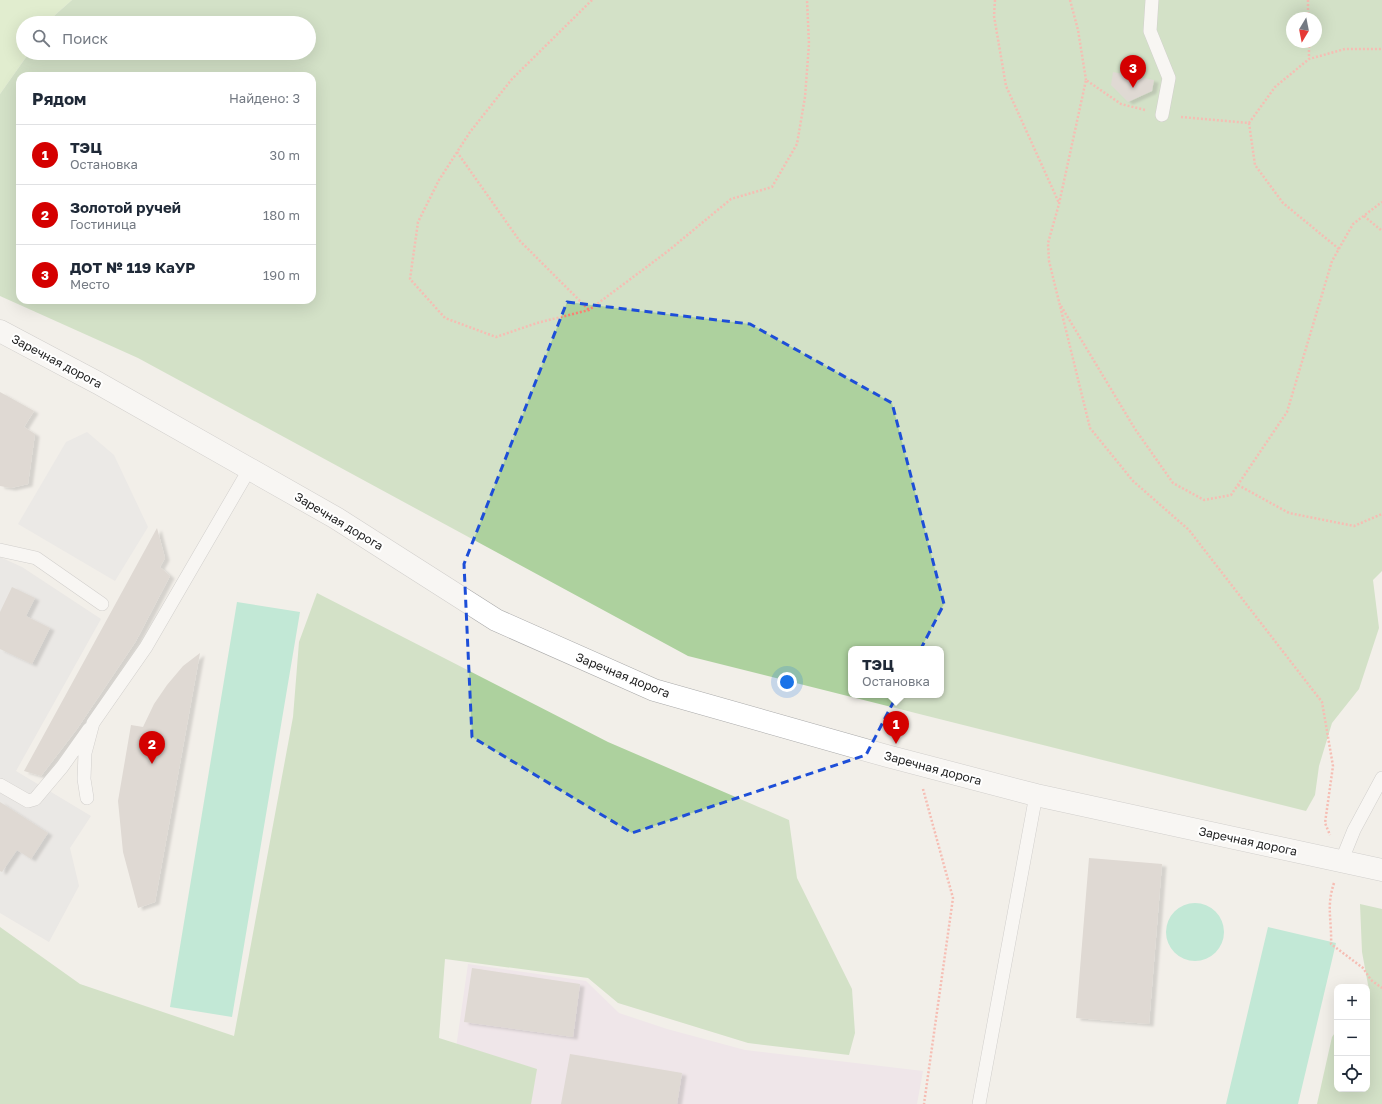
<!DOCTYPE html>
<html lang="ru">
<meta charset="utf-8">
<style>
body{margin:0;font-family:"Golos Text",sans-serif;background:#f6f6f7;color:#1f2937}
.controls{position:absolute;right:12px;bottom:12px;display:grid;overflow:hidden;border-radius:8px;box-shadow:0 4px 16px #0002}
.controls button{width:36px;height:36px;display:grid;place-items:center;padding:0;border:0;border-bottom:1px solid #e0e1e3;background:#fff;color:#1f2937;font:20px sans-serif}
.compass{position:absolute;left:1286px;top:12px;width:36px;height:36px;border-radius:50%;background:#fff;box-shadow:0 4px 16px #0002;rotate:190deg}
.you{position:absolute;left:787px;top:682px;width:14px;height:14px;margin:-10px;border:3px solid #fff;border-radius:50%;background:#1a73e8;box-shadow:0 0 0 6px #1a73e833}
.badge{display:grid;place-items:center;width:26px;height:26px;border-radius:50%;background:#d40000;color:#fff;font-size:13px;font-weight:700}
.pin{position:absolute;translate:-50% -33px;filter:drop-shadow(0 1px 2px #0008)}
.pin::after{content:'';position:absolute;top:21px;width:14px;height:12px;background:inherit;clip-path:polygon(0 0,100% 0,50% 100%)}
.popup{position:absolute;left:848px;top:646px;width:96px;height:52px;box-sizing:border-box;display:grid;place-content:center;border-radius:8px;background:#fff;filter:drop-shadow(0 1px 3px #0005);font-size:13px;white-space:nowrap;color:#747a83}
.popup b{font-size:15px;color:#1f2937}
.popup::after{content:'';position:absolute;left:50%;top:100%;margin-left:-8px;border:8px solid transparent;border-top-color:#fff}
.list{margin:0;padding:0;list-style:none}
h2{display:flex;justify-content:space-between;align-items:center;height:52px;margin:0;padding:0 16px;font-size:17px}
h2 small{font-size:13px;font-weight:400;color:#747a83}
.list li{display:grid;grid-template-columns:26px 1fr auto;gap:12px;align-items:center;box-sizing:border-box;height:60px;padding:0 16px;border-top:1px solid #e0e1e3}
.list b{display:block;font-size:15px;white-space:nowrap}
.list p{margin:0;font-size:13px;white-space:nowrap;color:#747a83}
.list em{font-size:13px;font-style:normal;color:#747a83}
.icon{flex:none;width:22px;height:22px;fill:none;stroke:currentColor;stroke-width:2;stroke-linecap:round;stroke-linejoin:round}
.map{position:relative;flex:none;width:1382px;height:1104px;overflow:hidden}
.search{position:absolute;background:#fff;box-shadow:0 4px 16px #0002;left:16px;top:16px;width:300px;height:44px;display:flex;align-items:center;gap:10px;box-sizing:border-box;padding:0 14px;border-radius:22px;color:#747a83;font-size:15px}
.panel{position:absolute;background:#fff;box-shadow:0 4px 16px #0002;left:16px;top:72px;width:300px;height:232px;border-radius:12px}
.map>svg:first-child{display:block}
.residential{fill:#e0dfdf}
.industrial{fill:#ebdbe8}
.grass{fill:#cdebb0}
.forest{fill:#add19e;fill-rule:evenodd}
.pitch{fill:#88e0be}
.parking{fill:#e2e2e2}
.building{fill:#c7bfb8;filter:url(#shadow)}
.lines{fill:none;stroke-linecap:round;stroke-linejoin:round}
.service-casing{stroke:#a9a9a9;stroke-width:14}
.minor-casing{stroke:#a9a9a9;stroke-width:23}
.path{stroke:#fa8072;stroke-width:2.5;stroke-dasharray:2 2;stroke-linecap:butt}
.service{stroke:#fff;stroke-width:13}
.minor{stroke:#fff;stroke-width:22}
.marked{fill:none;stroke:#1d4ed8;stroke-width:3;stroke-dasharray:8 5;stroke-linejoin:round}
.labels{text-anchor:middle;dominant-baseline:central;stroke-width:4;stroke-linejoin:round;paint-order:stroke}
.street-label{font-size:12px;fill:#222;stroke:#fff}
</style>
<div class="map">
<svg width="1382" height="1104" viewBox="0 0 1382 1104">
<defs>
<filter id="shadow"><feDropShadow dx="4.5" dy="2.5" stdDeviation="1" flood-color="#0004"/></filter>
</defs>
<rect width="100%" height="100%" fill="#f2efe9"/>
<!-- residential -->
<path class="residential" d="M 0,557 L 22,567 L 101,619 L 16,771 L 91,816 L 70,848 L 79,886 L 49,942 L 0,913 Z"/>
<!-- industrial -->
<path class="industrial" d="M 468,964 L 586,981 L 619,1013 L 667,1029 L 745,1050 L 923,1071 L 917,1104 L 448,1104 Z"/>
<!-- grass -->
<path class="grass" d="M 0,0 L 72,0 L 55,15 L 49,23 L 23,23 L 23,53 L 29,53 L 0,94 Z"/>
<!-- forest -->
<path class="forest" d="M 72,0 L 1382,0 L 1382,571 L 1373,580 L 1379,628 L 1359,689 L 1332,723 L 1319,766 L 1315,795 L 1306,811 L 688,656 L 138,358 L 0,296 L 0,94 L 29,53 L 309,53 L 309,23 L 49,23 L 55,15 ZM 1292,18 L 1316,18 L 1316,42 L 1292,42 ZM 20,76 L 312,76 L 312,300 L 20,300 ZM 851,649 L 941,649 L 941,695 L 851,695 Z
M 317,593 L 608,742 L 789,820 L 797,878 L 852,989 L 855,1033 L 849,1055 L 748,1043 L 618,1003 L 588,978 L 445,959 L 439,1038 L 537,1069 L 531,1104 L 0,1104 L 0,927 L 80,984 L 234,1036 L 293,717 L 299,642 Z
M 1360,904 L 1382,909 L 1382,1104 L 1317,1104 L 1332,1037 L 1337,1030 L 1337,1089 L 1367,1089 L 1367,992 L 1369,990 L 1362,952 Z"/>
<!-- pitch -->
<path class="pitch" d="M 237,602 L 300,612 L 232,1017 L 170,1007 Z
M1166 932a29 29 0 1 1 58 0a29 29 0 1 1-58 0Z
M 1268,927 L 1336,943 L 1298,1104 L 1226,1104 Z"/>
<!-- parking -->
<path class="parking" d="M 87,432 L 114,455 L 148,527 L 115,581 L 18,524 L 66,442 Z"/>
<!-- building -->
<path class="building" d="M 1113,72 L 1154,80 L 1152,91 L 1128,102 L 1111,85 Z
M 0,392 L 34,411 L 24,427 L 35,434 L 28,484 L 11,488 L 0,486 Z
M 157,528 L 165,558 L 160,567 L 170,576 L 136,641 L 77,729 L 41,776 L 24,771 Z
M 12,587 L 35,598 L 26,616 L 50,628 L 32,664 L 0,649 L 0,612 Z
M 200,653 L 155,902 L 138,908 L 123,852 L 118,801 L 131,725 L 143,727 L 154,704 L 167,685 L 183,666 Z
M 0,802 L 48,833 L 31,859 L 17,850 L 2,872 L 0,871 Z
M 1089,858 L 1162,864 L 1149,1024 L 1076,1018 Z
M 472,968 L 580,984 L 573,1037 L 464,1022 Z
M 570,1054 L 682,1073 L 677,1104 L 561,1104 Z"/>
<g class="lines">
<!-- service casing -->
<g class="service-casing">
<path id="service" d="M 1152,0 L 1150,31 L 1169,78 L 1162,115
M 0,550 L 36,558 L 102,604
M 0,785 L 28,801 L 35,799 L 62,767 L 89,729
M 87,798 L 84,779 L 85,753 L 93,723 L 146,647 L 250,468
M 1341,862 L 1354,830 L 1382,778
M 979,1104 L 1036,795"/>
</g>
<!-- minor casing -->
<g class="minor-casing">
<path id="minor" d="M 0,331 L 98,383 L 336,518 L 496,620 L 654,690 L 887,756 L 1036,795 L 1382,870"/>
</g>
<!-- path -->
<path class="path" d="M 592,0 L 512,79 L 470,132 L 439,180 L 418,222 L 410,279 L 445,318 L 496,337 L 537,323 L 589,310 L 668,251 L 731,199 L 772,187 L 797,144 L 805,97 L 809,44 L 807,0
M 995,0 L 994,16 L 1006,86 L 1059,203
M 1070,0 L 1078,30 L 1086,80
M 1308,0 L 1308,18
M 1309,42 L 1309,59
M 1145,110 L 1121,104 L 1086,80 L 1059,204 L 1048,243 L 1049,261 L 1090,428 L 1133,481 L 1189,530 L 1322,702 L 1333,766 L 1325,823 L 1330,835
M 1181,117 L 1249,123 L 1275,87 L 1309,59 L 1345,49 L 1382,49
M 1249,123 L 1255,165 L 1283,203 L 1339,249
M 457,152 L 519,240 L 589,310
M 1364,216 L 1382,231
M 1061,306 L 1135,429 L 1173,483 L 1204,500 L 1231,495 L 1287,412 L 1332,261 L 1353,224 L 1382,202
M 1238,485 L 1289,513 L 1354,526 L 1382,514
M 923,789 L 953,898 L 924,1104
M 1334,883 C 1326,907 1332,920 1331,944 L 1363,968 L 1371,980 L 1382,988"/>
<!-- service -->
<use href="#service" class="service"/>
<!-- minor -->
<use href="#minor" class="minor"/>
</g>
<!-- marked area -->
<path d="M0 0H1382V1104H0ZM 567,302 L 750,324 L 892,403 L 944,604 L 866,755 L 632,833 L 472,737 L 464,564 Z" fill="#f2efe9" fill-opacity=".55" fill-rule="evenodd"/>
<path class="marked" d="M 567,302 L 750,324 L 892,403 L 944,604 L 866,755 L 632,833 L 472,737 L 464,564 Z"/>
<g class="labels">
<!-- street labels -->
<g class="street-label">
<text transform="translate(57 361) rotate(28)">Заречная дорога</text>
<text transform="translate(339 521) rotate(31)">Заречная дорога</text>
<text transform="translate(623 675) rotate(22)">Заречная дорога</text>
<text transform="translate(933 768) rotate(15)">Заречная дорога</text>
<text transform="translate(1248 841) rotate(12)">Заречная дорога</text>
</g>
</g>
</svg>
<div class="controls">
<button>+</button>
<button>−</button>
<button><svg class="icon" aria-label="locate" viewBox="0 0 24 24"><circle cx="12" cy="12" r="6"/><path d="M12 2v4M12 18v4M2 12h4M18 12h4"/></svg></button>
</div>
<svg class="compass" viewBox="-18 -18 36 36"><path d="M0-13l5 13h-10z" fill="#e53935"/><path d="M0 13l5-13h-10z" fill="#747a83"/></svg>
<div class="you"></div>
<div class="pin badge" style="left:896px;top:744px">1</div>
<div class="popup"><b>ТЭЦ</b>Остановка</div>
<div class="pin badge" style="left:152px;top:764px">2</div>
<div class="pin badge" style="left:1133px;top:88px">3</div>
<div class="search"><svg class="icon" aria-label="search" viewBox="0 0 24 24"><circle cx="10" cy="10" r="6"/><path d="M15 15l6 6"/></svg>Поиск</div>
<section class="panel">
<h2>Рядом<small>Найдено: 3</small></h2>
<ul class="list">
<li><span class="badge">1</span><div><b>ТЭЦ</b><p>Остановка</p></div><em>30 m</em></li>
<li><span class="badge">2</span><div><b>Золотой ручей</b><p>Гостиница</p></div><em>180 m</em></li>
<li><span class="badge">3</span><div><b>ДОТ № 119 КаУР</b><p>Место</p></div><em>190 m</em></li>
</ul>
</section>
</div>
